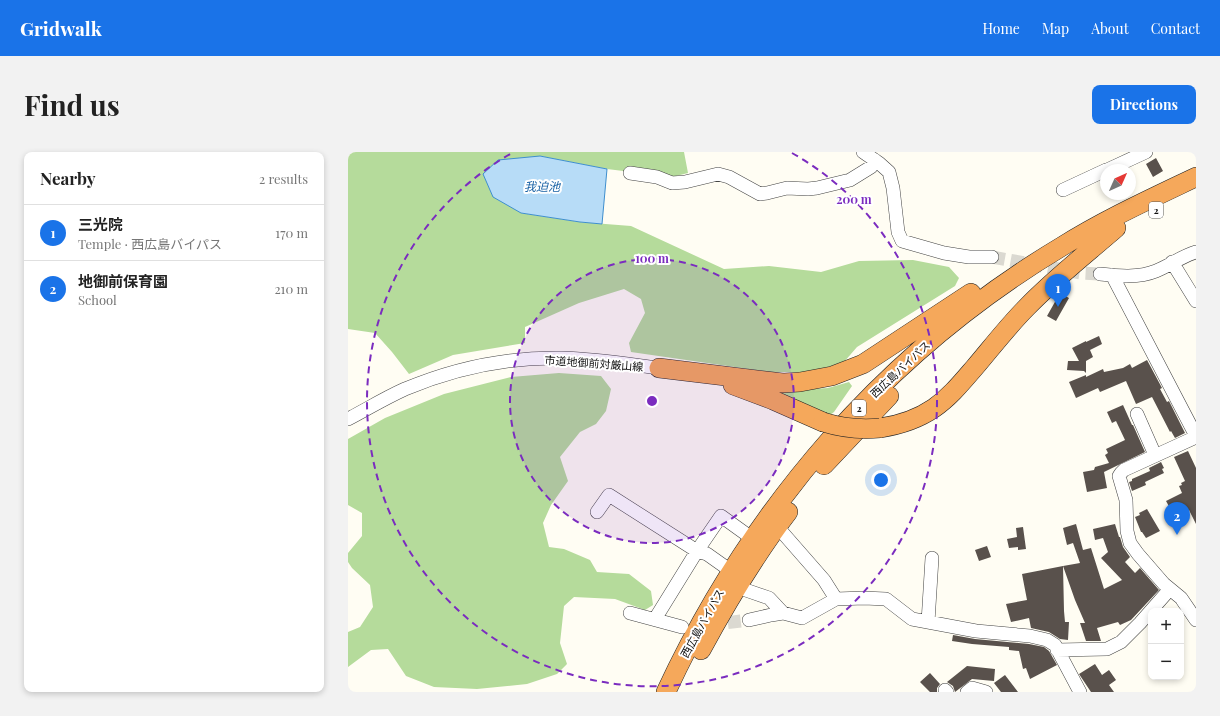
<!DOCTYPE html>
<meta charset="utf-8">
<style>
body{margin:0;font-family:"Playfair Display","Noto Sans JP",serif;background:#f2f2f2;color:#222}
.controls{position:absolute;right:12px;bottom:12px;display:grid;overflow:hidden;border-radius:8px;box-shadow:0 2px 6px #0003}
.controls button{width:36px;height:36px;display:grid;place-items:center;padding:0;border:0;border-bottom:1px solid #e0e0e0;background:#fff;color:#222;font:20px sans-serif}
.compass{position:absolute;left:752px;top:12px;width:36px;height:36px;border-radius:50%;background:#fff;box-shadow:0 2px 6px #0003;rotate:45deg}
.you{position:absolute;left:533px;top:328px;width:14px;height:14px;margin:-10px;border:3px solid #fff;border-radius:50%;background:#1a73e8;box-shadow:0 0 0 6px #1a73e833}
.badge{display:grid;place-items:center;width:26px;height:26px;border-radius:50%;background:#1a73e8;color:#fff;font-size:13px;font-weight:700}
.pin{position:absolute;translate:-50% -33px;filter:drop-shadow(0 1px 2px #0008)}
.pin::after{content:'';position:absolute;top:21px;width:14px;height:12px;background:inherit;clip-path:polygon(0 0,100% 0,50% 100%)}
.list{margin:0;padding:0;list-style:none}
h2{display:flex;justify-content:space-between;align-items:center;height:52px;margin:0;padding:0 16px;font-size:17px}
h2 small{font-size:13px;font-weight:400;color:#767676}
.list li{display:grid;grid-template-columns:26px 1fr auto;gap:12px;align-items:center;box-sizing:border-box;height:56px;padding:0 16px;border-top:1px solid #e0e0e0}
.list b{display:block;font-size:15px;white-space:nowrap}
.list p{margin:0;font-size:13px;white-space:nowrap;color:#767676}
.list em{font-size:13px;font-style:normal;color:#767676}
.map{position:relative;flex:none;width:848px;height:540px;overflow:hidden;border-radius:8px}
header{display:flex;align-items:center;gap:24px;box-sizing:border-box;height:56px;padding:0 20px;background:#1a73e8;color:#fff}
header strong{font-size:19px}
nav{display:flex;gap:22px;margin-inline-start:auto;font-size:14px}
.intro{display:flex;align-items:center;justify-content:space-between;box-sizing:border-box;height:96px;padding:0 24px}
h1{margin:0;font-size:28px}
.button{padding:10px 18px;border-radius:8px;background:#1a73e8;color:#fff;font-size:14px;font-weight:700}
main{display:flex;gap:24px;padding:0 24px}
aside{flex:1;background:#fff;border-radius:8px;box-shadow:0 2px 6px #0003}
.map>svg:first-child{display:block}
.forest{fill:#b5db9b}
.water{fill:#b7dcf7;stroke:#3e8ece}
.building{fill:#59514c}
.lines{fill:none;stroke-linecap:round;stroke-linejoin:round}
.minor-tunnel{stroke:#dbd9d1;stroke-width:13;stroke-dasharray:13 6;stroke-linecap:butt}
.minor-casing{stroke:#434343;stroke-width:14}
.highway-casing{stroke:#212121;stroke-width:20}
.minor{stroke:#fff;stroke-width:13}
.highway{stroke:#f5a85b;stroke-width:19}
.highway-bridge-casing{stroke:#212121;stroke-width:20;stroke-linecap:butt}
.highway-bridge{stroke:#f5a85b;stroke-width:19}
.ring{fill:none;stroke:#7b2cbf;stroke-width:2;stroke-dasharray:7 5}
.labels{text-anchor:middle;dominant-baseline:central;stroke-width:4;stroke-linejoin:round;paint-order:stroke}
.shield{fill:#fff;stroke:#585858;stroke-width:1}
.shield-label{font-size:10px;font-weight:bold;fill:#101010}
.street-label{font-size:11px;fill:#101010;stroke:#fff}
.water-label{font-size:12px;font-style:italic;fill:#1760a4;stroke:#fff}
.centre{fill:#7b2cbf;stroke:#fff;stroke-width:2}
.ring-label{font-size:12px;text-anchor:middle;font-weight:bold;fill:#7b2cbf;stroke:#fff;stroke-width:4;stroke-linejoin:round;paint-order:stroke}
</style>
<header>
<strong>Gridwalk</strong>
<nav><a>Home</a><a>Map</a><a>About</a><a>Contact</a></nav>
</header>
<div class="intro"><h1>Find us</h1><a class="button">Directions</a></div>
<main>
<aside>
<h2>Nearby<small>2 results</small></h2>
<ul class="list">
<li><span class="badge">1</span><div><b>三光院</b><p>Temple · 西広島バイパス</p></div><em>170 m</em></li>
<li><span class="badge">2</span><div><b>地御前保育園</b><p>School</p></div><em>210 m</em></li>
</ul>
</aside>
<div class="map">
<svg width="848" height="540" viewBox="0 0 848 540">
<rect width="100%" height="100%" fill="#fffdf3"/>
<!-- forest -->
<path class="forest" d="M 0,0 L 336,0 L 340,21 L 324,25 L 259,17 L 192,4 L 173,61 L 232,70 L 283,74 L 376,117 L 421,114 L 473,120 L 511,109 L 565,108 L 601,115 L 611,126 L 607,134 L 509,195 L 496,210 L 465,220 L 421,220 L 283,200 L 281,191 L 297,161 L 293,147 L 276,137 L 231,151 L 177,175 L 177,191 L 105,203 L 61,222 L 44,200 L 27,181 L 0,177 Z
M 211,221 L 253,224 L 263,237 L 258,259 L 248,272 L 232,280 L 212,305 L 220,329 L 203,353 L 195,371 L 201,395 L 216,397 L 242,408 L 249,420 L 281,422 L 303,439 L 305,453 L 297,458 L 267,447 L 226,445 L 216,454 L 212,491 L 219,512 L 209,522 L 179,532 L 129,537 L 86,535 L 58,524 L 40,497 L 23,498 L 0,515 L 0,480 L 12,475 L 25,455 L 22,433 L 4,416 L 0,410 L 0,401 L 14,384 L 14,361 L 0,353 L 0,287 L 37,266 L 96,242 L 163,225 Z
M 501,230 L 504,234 L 486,260 L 482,263 L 430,241 L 431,237 L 449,238 L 480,236 Z"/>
<!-- water -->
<path class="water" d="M 192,4 L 259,17 L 254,72 L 232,70 L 173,61 L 145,45 L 135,22 L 150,8 Z"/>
<!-- building -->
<path class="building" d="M 808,6 L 815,19 L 805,25 L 798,12 Z
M 712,141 L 721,146 L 708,169 L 699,164 Z
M 751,184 L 754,192 L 742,198 L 745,205 L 738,209 L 738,221 L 736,219 L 719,218 L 720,209 L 731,209 L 724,196 L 738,189 L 738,190 Z
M 799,208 L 814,236 L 812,237 L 819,250 L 821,249 L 837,281 L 827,286 L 823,279 L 822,280 L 804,245 L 788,252 L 778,229 L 752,240 L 750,236 L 728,246 L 721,230 L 738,223 L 738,225 L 755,217 L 756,220 L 775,216 L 782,212 L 784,216 Z
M 775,253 L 784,273 L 785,273 L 797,300 L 756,320 L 759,336 L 739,340 L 735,320 L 746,318 L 747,315 L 761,311 L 757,303 L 760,301 L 758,297 L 777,288 L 768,269 L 764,271 L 759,260 Z
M 840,299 L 848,316 L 848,372 L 841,358 L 827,365 L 818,349 L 834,341 L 831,334 L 834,333 L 833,331 L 837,329 L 826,305 Z
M 813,310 L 816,316 L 814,317 L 816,321 L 797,330 L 798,333 L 784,339 L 781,330 L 784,329 L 784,327 L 802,319 L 801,316 Z
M 799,357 L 812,379 L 798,386 L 794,380 L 793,380 L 787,365 L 792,363 L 791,361 Z
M 728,372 L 735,398 L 743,396 L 756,437 L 774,428 L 753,406 L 760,400 L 755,386 L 747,388 L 745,377 L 767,372 L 771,385 L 772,385 L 775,395 L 782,405 L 777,410 L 787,421 L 792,416 L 811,438 L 783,468 L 772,473 L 770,470 L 749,476 L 753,489 L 738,489 L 732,471 L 737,471 L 727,448 L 715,414 L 732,411 L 725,391 L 719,393 L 715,376 Z
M 675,375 L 678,397 L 670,398 L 670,395 L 661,396 L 659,387 L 669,385 L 668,376 Z
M 639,394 L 643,405 L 631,409 L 627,398 Z
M 715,414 L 716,459 L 717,470 L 721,470 L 720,488 L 712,487 L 701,480 L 683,476 L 681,466 L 663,470 L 658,452 L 679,448 L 674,422 Z
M 605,483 L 627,487 L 681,492 L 696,495 L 701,499 L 709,513 L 682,527 L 678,516 L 675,517 L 671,499 L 661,498 L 661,495 L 624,492 L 604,489 Z
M 747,512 L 754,523 L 761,518 L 768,528 L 761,533 L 766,540 L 743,540 L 731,522 Z
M 619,514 L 647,517 L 646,529 L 624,527 L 607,540 L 605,534 L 599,530 Z
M 582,521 L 592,532 L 589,536 L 589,540 L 582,540 L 572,530 Z
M 657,523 L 670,540 L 653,540 L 646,531 Z"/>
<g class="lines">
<!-- minor-tunnel -->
<path class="minor-tunnel" d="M 644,105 L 733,121 L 752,122
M 361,473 L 401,468"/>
<!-- minor casing -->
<g class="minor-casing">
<path id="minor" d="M 515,0 L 531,11 L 541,20 L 545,36 L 550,80 L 554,89 L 596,101 L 621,105 L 644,105
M 759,18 L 798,0
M 282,21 L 309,25 L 324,31 L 337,30 L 370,22 L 381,25 L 412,42 L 419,41 L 439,36 L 460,37 L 469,36 L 502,28 L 523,15 L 527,8
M 715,38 L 758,18
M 824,110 L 848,149
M 752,122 C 770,124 791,126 808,119 C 823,113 832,105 848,100
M 764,123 L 848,284
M 789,262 L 807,303
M 0,267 C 19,257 37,246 57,237 C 107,216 160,205 214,206 C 247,207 279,212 311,216
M 848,285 L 776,318 L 773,321 L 771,324 L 778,348 L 779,379 L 782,391 L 790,402 L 816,432 L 833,446 L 848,468
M 249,360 L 261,343 L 349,399 L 373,364 L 398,382
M 428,375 L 434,380 L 476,428 L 488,447
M 389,435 L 421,446 L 435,461
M 282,461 L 334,475
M 307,467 L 349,399 L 359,402 L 383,419
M 401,468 L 423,463 L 435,461 L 454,466 L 488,447 L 516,446 L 538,447 L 564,467 L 628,479 L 682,484 L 699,488 L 707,493 L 732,540
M 580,470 L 584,406
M 709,498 L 759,497 L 773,490 L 792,471 L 822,437
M 597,538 L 599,540
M 619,540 L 624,536 L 638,540"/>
</g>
<!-- highway casing -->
<g class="highway-casing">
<path id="highway" d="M 311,216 L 435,231 L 452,230 L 484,224 L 515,212 L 623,141
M 385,233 L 425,248 L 475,270
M 532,276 C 552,273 570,267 586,256 C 602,245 614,230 627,215 C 644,195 660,174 679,155 C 706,127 738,102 768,76
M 476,313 L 541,244
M 353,498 C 379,450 407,403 440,360
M 318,540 C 404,355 538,200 713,95 C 756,68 802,47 848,25"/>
</g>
<!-- minor -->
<use href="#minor" class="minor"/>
<!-- highway -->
<use href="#highway" class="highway"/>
<!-- highway-bridge casing -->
<g class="highway-bridge-casing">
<path id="highway-bridge" d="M 475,270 C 494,276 512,278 532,276"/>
</g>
<!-- highway-bridge -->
<use href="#highway-bridge" class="highway-bridge"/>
</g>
<!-- distance rings -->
<circle cx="304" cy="249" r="142" fill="#7b2cbf" fill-opacity=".12"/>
<g class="ring">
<circle cx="304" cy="249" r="142"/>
<path d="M444 1A285 285 0 1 1 164 1"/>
</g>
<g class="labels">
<!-- shield labels -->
<g class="shield">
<rect x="801" y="50" width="14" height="16" rx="3"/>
<rect x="504" y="248" width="14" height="16" rx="3"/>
</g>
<g class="shield-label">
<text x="808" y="58">2</text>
<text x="511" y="256">2</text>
</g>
<!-- street labels -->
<g class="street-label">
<text transform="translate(246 211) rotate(4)">市道地御前対厳山線</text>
<text transform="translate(552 217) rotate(-43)">西広島バイパス</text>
<text transform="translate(354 471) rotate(-61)">西広島バイパス</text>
</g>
<!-- water labels -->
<g class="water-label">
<text x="194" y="34">我迫池</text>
</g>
</g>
<circle cx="304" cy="249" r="6" class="centre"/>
<g class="ring-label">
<text x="506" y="52">200 m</text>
<text x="304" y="111">100 m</text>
</g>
</svg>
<div class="controls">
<button>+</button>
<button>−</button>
</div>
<svg class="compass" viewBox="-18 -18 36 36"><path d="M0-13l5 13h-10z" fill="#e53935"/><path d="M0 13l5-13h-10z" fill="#767676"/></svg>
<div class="you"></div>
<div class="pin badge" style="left:710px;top:155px">1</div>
<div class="pin badge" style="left:829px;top:383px">2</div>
</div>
</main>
